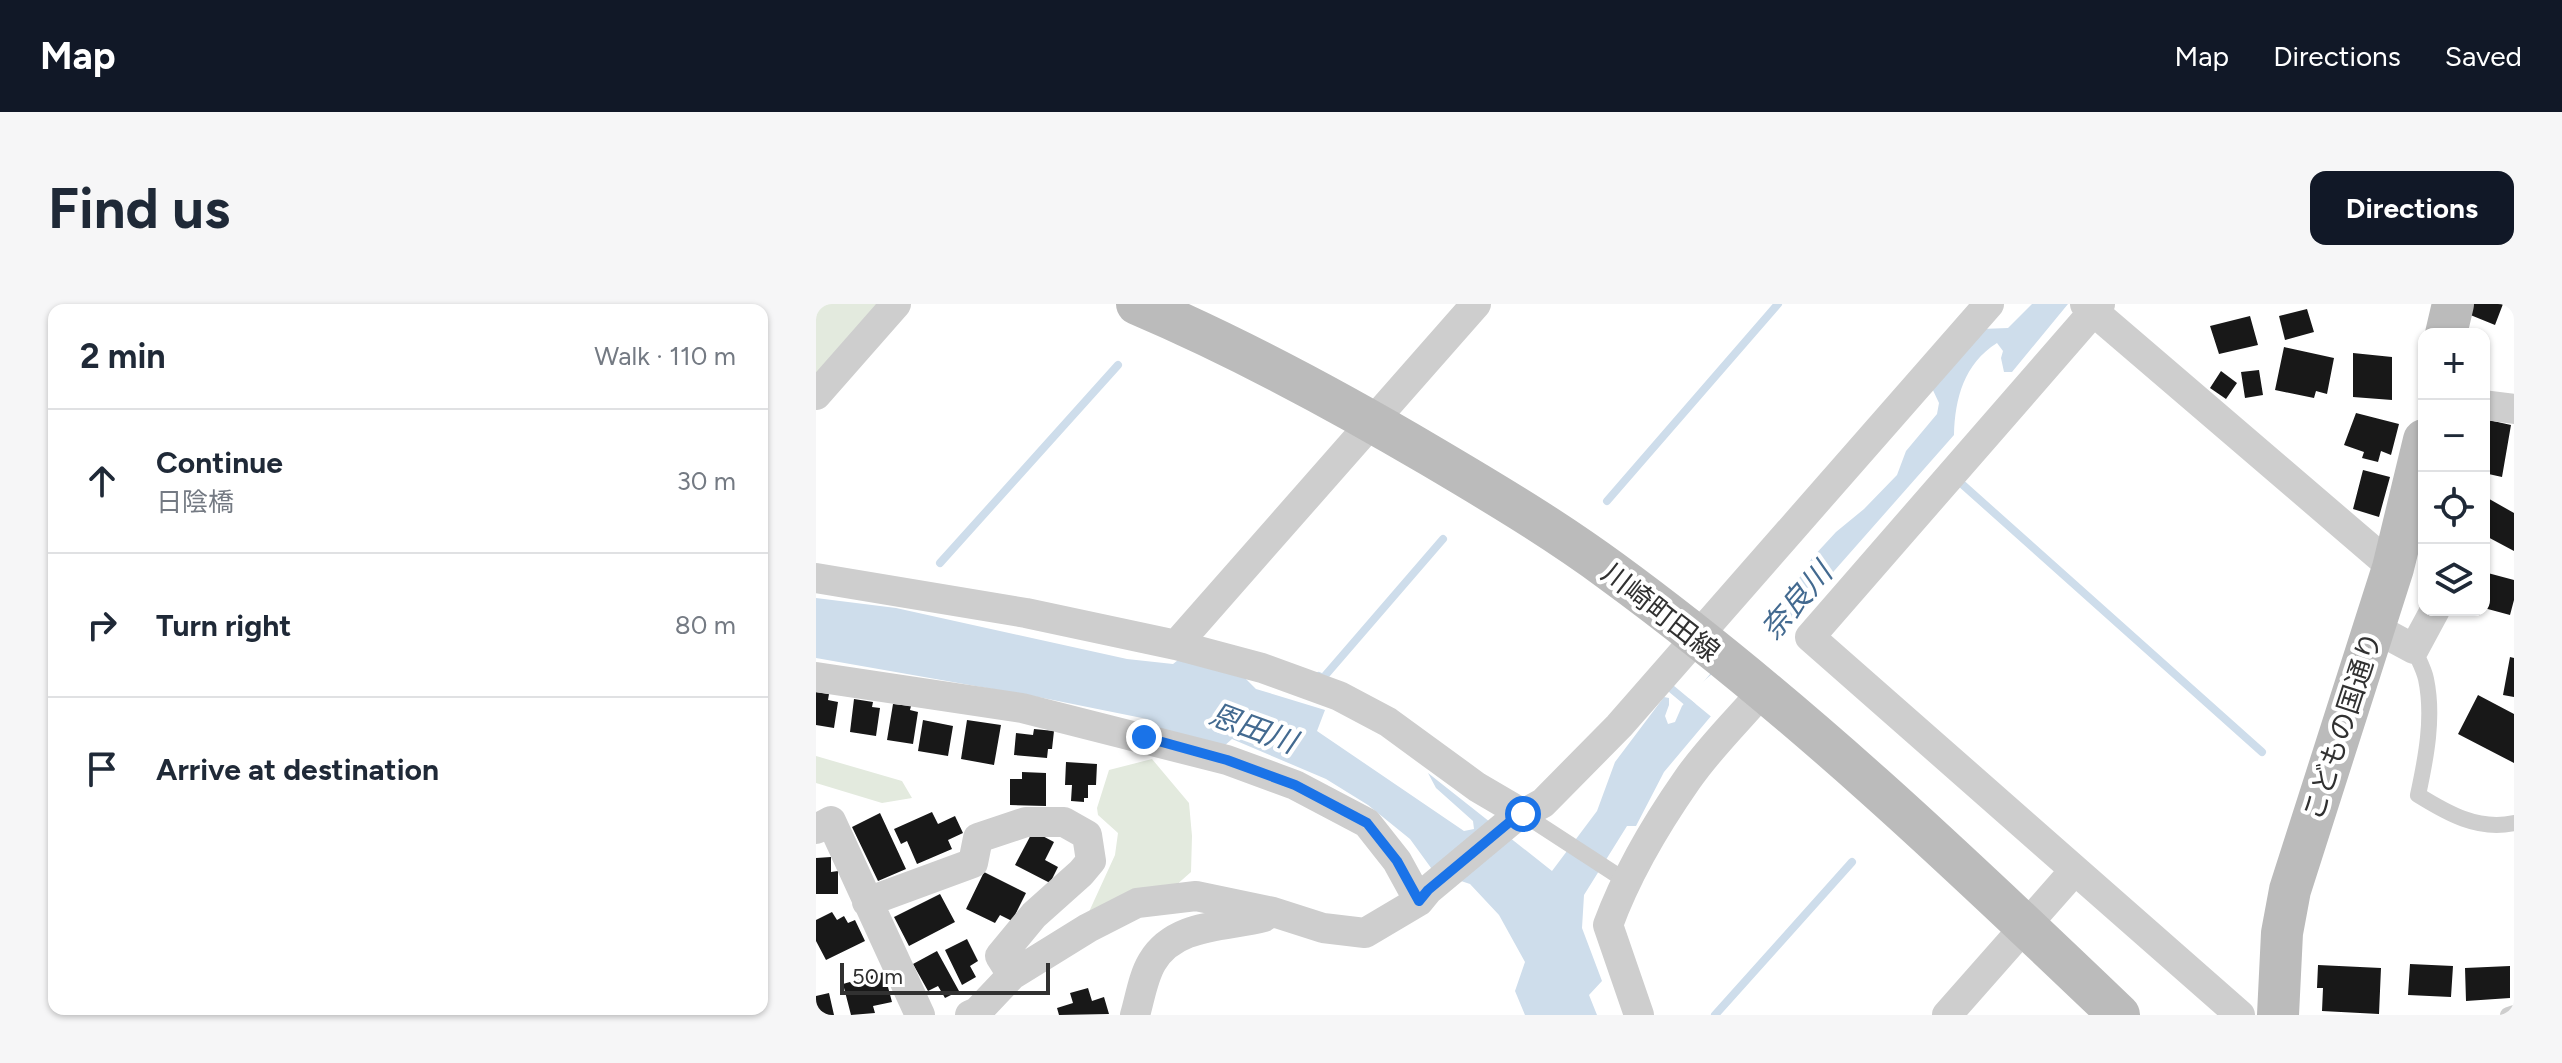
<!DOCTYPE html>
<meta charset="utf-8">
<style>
body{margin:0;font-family:Figtree,"Noto Sans JP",sans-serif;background:#f6f6f7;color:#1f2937}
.controls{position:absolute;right:24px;top:24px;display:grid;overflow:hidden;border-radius:16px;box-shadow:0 2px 6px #0004}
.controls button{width:72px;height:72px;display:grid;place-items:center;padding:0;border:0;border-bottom:2px solid #e0e1e3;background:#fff;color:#1f2937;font:40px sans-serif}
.scale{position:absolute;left:24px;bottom:20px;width:210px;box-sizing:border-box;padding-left:8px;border:4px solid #313131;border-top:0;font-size:22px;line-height:28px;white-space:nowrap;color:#313131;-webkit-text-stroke:6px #fff;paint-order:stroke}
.stop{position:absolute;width:24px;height:24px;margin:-18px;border:6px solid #1a73e8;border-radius:50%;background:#fff}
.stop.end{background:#1a73e8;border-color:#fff;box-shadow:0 2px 8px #0008}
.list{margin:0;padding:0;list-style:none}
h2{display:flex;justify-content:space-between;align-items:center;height:104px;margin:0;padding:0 32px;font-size:34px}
h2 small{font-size:26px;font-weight:400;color:#747a83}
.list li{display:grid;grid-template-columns:52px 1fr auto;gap:24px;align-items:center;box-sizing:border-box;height:144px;padding:0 32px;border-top:2px solid #e0e1e3}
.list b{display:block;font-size:30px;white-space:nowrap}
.list p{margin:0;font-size:26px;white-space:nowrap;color:#747a83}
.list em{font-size:26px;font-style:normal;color:#747a83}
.icon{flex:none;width:44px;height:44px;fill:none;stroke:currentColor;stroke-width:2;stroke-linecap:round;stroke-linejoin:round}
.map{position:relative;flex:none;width:1698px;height:711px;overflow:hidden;border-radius:16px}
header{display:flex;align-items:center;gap:48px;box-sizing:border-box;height:112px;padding:0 40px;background:#111827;color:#fff}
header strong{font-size:38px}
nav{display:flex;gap:44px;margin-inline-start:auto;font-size:28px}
.intro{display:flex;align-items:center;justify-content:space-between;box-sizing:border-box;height:192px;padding:0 48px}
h1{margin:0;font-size:56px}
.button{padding:20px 36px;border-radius:16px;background:#111827;color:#fff;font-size:28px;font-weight:700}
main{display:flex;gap:48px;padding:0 48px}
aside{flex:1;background:#fff;border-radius:16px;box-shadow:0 2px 6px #0004}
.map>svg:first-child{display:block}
.green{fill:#e3eade}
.water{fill:#ceddeb}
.pier{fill:#fff}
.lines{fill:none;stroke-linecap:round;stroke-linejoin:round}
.stream{stroke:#ceddeb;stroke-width:8}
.building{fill:#181818}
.lane{stroke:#cecece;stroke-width:16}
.street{stroke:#cecece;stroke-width:30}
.secondary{stroke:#bbb;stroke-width:42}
.route{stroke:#1a73e8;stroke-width:10}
.labels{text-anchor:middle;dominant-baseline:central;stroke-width:8;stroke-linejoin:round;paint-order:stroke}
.street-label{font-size:28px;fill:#313131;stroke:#fff}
.water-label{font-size:30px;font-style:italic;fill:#436a90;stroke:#fff}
</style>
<header>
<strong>Map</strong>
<nav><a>Map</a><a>Directions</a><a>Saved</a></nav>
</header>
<div class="intro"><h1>Find us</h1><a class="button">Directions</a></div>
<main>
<aside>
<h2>2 min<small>Walk · 110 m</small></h2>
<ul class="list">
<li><svg class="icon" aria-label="ahead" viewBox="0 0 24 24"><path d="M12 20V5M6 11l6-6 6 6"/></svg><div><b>Continue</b><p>日陰橋</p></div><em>30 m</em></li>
<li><svg class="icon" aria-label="right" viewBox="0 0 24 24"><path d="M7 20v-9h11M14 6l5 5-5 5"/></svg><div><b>Turn right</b></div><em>80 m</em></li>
<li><svg class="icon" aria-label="arrive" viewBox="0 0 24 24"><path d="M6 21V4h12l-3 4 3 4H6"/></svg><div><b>Arrive at destination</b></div></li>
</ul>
</aside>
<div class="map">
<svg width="1698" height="711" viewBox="0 0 1698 711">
<rect width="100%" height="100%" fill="#fff"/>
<!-- green -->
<path class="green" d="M 6,0 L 63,0 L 0,71 L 0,7 Z
M 0,452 L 86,477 L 96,494 L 66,499 L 0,479 Z
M 336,455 L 373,499 L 376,532 L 375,568 L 358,583 L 272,610 L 299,551 L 302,529 L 282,511 L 281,504 L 293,466 Z"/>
<!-- water -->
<path class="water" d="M 1216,0 L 1252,0 L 1196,68 L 1188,68 L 1185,54 L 1187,47 L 1181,39 C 1148,60 1139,94 1138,131 L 996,292 L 848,468 L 820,522 L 811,522 L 768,591 L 766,624 L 786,677 L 773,691 L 781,711 L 709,711 L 699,687 L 709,658 L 683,611 L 654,580 L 618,568 L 594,535 L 552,501 L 510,475 L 416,435 L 407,443 L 343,427 L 331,415 L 227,394 L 0,354 L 0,294 L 80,304 L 311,355 L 357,360 L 366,353 L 427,372 L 440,385 L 509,406 L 501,427 L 648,527 L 658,525 L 657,517 L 620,484 L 612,469 L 736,567 L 781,507 L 799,458 L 848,393 L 853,394 L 853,401 L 849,412 L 852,420 L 859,418 L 866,402 L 925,335 L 966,301 L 996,254 L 1020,228 L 1048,205 L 1081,171 L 1090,147 L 1121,110 L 1123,99 L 1115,82 L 1165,25 L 1192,24 Z"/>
<!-- pier -->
<path class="pier" d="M 943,315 L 966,334 L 898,415 L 870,392 L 903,364 L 922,333 Z"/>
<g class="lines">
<!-- stream -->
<path class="stream" d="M 1147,181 L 1446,448
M 791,197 L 962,0
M 124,259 L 302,61
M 503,372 L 507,374 L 627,235
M 852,382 L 876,402
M 899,711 L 1036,558"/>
</g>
<!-- building -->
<path class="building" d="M 1655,0 L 1687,0 L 1679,21 L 1652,10 Z
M 1491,5 L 1498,28 L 1469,36 L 1463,12 Z
M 1434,12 L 1442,41 L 1403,50 L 1394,22 Z
M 1468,43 L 1518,54 L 1511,90 L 1500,87 L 1498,94 L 1459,86 Z
M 1537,49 L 1576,53 L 1576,96 L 1537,93 Z
M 1443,66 L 1447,91 L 1429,94 L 1425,68 Z
M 1405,67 L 1421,79 L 1410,95 L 1394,84 Z
M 1540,109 L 1583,120 L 1575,151 L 1565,147 L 1562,158 L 1546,154 L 1548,148 L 1528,141 Z
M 1668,115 L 1695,121 L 1686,173 L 1668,169 Z
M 1547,166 L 1574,173 L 1563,213 L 1537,205 Z
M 1668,192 L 1698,209 L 1698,247 L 1668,231 Z
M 1668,268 L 1698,276 L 1698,296 L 1694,311 L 1668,304 Z
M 1694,353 L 1698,354 L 1698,393 L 1687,391 Z
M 0,388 L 13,390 L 12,396 L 22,398 L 18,424 L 0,421 Z
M 1662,391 L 1698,410 L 1698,459 L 1642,430 Z
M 38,395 L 57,398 L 56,403 L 64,404 L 60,432 L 34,428 Z
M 77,400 L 95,402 L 94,406 L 102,408 L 97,440 L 71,436 Z
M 107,416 L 137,422 L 132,452 L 102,447 Z
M 151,416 L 185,421 L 178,461 L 145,455 Z
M 218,425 L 238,427 L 236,445 L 232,445 L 231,454 L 198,451 L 200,429 L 217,431 Z
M 250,458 L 281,460 L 280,481 L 272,481 L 272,494 L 268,494 L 268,498 L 255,497 L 256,481 L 249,481 Z
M 206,468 L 230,469 L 230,502 L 194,501 L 194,475 L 206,475 Z
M 116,508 L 122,520 L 139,512 L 147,529 L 132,536 L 136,545 L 101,560 L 91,537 L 85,540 L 78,525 Z
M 64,509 L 90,565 L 62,577 L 36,523 Z
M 217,527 L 238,538 L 229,556 L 242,563 L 234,579 L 199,561 Z
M 15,553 L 15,568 L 22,567 L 22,590 L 0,590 L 0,554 Z
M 168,568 L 210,589 L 196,617 L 184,611 L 179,619 L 150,605 Z
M 124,590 L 139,618 L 93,642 L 78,613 Z
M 16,608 L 21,616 L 28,612 L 32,619 L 39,616 L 49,637 L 10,656 L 0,637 L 0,616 Z
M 151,635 L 162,657 L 154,662 L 160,673 L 146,681 L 129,646 Z
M 121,647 L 143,687 L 129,694 L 122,682 L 112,687 L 97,660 Z
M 1594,660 L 1637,662 L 1635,693 L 1592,691 Z
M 1502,661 L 1565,664 L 1563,710 L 1506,707 L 1507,684 L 1501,684 Z
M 1694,662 L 1694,694 L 1650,697 L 1649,664 Z
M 68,668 L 76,698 L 57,702 L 59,709 L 35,711 L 27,680 Z
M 272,684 L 276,697 L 288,693 L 293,710 L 243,711 L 241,704 L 257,699 L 254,689 Z
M 13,689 L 18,711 L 0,711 L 0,692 Z"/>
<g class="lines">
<!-- lane -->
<path class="lane" d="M 1598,345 C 1602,355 1608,365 1610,375 C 1618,413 1610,454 1602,491 C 1631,509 1662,527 1698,519
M 707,510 L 810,577
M 1692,711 L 1698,709"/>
<!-- street -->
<path class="street" d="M 1269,0 L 1577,264
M 1284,0 L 994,333 L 1424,711
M 0,91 L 80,0
M 1668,101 L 1698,105
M 0,274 L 210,309 L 360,341 L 446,364 L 523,392 L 572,418 L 661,483 L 707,510
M 1559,324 L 1598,345 L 1619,306
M 360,341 L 660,0
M 0,373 L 206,404 L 411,456 L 479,481 L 551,519 L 581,557 L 603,597
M 0,525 L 15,517 L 104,711
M 51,598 L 157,559 L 162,534 L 210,518 L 248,518 L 271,531 L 275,557 L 265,569 L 218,611 L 184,652 L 196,671 L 272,624 L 321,599 L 380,592 L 457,608 L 507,624 L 549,629 L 603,597 L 612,586 L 696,516 L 727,499 L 803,422 L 1173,0
M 154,711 L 161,708 L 196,671
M 319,711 C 324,694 327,673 336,658 C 359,619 410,623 448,613
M 823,711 L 792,621 C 810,572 841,519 871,476 C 893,444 922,416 947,387
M 1131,711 L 1258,567"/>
<!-- secondary -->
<path class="secondary" d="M 321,0 C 422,43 520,96 615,152 C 676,188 738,225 795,267 C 977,400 1141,556 1303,711
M 1630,30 L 1637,0
M 1462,711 L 1466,629 L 1474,586 L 1577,264 L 1608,136"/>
</g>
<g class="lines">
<!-- route -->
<path class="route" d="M 328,433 L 411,456 L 479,481 L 551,519 L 581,557 L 603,597 L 612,586 L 696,516 L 707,510"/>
</g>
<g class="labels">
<!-- street labels -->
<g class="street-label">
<text transform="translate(845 308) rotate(38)">川崎町田線</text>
<text transform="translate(1526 422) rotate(-72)">こどもの国通り</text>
</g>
<!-- water labels -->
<g class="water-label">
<text transform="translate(980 297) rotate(-49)">奈良川</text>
<text transform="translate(437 424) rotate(20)">恩田川</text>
</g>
</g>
</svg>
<div class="controls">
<button>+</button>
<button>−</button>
<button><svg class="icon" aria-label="locate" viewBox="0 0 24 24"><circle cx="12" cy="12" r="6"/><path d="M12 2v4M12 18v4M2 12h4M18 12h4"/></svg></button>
<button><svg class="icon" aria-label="layers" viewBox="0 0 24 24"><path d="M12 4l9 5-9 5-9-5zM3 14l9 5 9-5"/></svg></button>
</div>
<div class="scale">50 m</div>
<div class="stop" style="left:707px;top:510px"></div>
<div class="stop end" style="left:328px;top:433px"></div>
</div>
</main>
